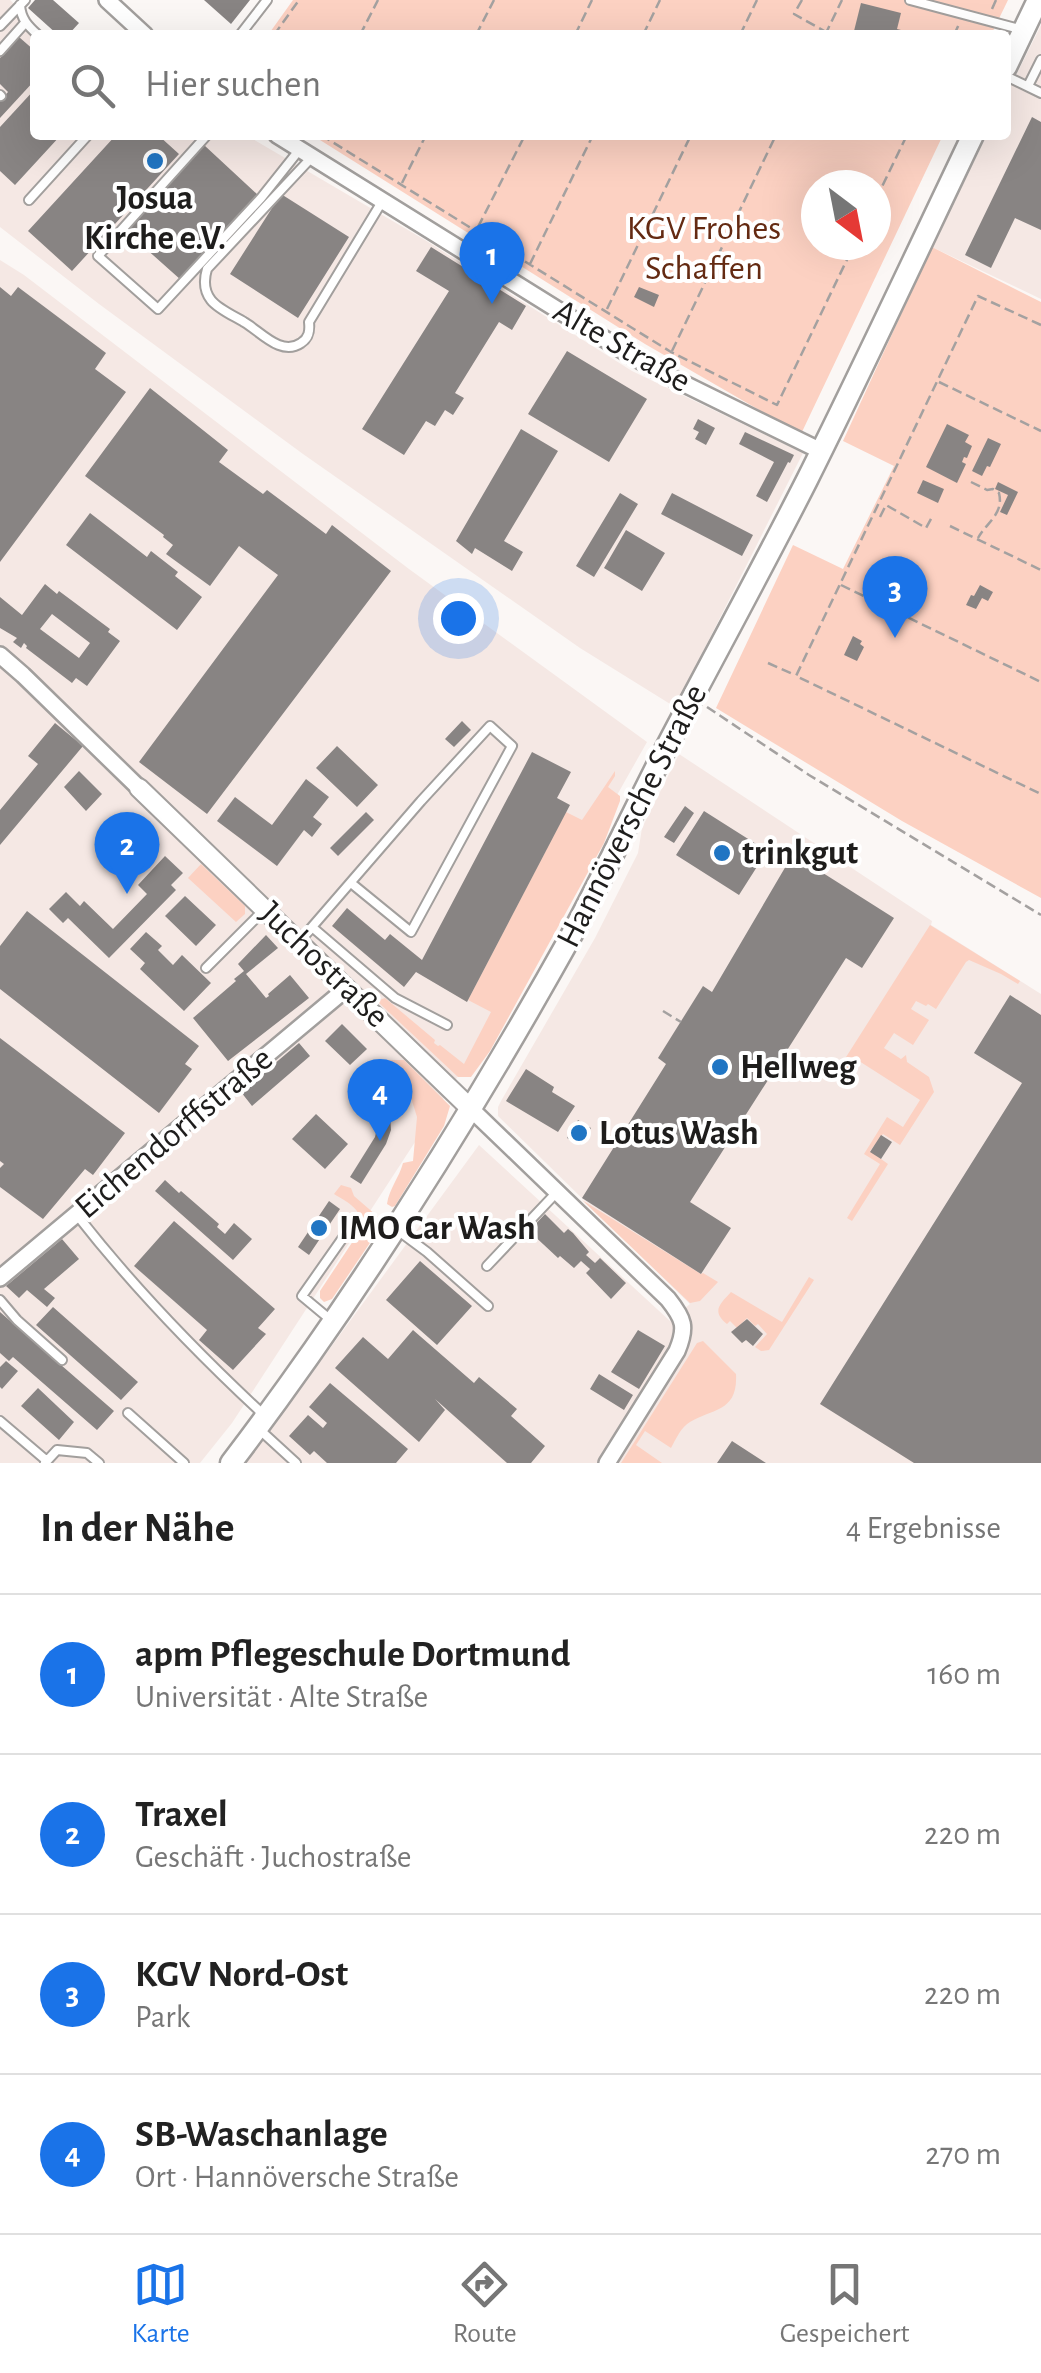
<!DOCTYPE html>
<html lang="de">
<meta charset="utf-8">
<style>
body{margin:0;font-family:"Alegreya Sans",sans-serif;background:#f2f2f2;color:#222}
.compass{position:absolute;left:801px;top:170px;width:90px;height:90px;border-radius:50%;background:#fff;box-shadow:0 10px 40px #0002;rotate:148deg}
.you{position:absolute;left:458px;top:618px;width:35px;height:35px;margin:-25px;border:8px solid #fff;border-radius:50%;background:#1a73e8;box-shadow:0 0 0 15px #1a73e833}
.badge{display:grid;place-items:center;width:65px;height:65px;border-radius:50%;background:#1a73e8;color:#fff;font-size:32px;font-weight:700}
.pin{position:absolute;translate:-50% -82px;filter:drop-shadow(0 2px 5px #0008)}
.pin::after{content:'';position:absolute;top:52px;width:35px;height:30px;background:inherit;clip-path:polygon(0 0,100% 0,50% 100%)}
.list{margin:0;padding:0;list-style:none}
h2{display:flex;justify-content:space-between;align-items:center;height:130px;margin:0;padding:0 40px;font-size:42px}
h2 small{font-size:32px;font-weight:400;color:#767676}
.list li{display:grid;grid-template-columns:65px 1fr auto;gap:30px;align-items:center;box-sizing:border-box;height:160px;padding:0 40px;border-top:2px solid #e0e0e0}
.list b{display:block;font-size:38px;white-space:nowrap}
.list p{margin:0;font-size:32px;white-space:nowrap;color:#767676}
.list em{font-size:32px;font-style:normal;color:#767676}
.icon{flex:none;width:55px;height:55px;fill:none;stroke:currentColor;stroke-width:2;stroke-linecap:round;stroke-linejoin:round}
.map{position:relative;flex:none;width:1041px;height:1463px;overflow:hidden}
.search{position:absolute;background:#fff;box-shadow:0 10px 40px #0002;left:30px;right:30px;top:30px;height:110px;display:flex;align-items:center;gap:25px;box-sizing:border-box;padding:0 35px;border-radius:10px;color:#767676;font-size:38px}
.sheet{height:770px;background:#fff}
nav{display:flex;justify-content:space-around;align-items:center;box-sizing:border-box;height:140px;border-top:2px solid #e0e0e0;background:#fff;font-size:28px;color:#767676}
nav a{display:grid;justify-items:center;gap:5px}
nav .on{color:#1a73e8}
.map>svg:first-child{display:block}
.built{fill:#f5e8e4}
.green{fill:#fcd1c2;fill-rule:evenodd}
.building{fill:#888483;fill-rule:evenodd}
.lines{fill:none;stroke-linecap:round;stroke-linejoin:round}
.service-casing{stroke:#a29f9d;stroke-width:12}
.minor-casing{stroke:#a29f9d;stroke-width:20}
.tertiary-casing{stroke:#a29f9d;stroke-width:22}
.secondary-casing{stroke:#a29f9d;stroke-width:25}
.path{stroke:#a4a1a0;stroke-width:2.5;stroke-dasharray:10 5;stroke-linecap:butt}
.service{stroke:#fff;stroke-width:8}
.minor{stroke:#fff;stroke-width:15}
.tertiary{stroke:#fff;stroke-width:18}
.secondary{stroke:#fff;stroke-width:20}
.poi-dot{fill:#2075c3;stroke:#fff;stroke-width:4}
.labels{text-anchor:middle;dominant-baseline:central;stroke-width:8;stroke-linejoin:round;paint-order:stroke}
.poi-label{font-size:35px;font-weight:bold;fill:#1e1d1c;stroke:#fff;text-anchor:start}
.park-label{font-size:35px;fill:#642a12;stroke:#fff}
.street-label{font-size:35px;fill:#1e1d1c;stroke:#fff}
</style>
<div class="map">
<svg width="1041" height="1463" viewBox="0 0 1041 1463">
<rect width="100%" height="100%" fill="#fbf7f5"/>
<!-- built -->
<path class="built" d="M 0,0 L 10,0 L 46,35 L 35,35 L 35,135 L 246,135 L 425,240 L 632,371 L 803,453 L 675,707 L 580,648 L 303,454 L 99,304 L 0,227 Z
M 1041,25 L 1041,299 L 932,247 L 987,135 L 1006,135 L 1006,96 Z
M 0,260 L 24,275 L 409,569 L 647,742 L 460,1073 L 232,1423 L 200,1463 L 0,1463 Z
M 679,754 L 932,921 L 931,925 L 1041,994 L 1041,1463 L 246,1463 L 479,1145 L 670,1321 L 690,1304 L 498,1116 L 498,1107 L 501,1101 L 595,938 L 638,853 L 642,828 Z"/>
<!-- green -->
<path class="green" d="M 293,0 L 1008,0 L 991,35 L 268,35 Z
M 312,135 L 943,135 L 801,434 L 645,344 ZM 816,185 L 876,185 L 876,245 L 816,245 Z
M 932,247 L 1041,302 L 1041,898 L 902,821 L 716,708 L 793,545 L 843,569 L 894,466 L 843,441 Z
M 615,771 L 615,776 L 608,787 L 620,796 L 620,801 L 604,843 L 490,1051 L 471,1077 L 458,1077 L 377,1001 L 385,998 L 435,1040 L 434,1043 L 438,1046 L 440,1045 L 464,1064 L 491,1012 L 468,1000 L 566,812 L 582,820 Z
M 201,864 L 245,906 L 245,914 L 236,922 L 188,878 Z
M 930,925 L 1020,981 L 1018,984 L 1001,974 L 969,960 L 966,962 L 936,1009 L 928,1004 L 926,1006 L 916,1001 L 911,1009 L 929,1020 L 913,1045 L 894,1033 L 884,1048 L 901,1059 L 906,1055 L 907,1062 L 929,1077 L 934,1092 L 900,1145 L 883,1134 L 870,1151 L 888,1164 L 852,1221 L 847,1218 L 880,1164 L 864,1154 L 887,1117 L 903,1127 L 920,1100 L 859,1061 L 852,1071 L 841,1065 Z
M 389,1060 L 404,1060 L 450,1106 L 444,1126 L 395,1206 L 392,1207 L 387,1204 C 389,1189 399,1178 403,1163 L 413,1161 L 417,1117 L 407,1085 L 399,1089 L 384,1067 Z
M 341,1185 L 351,1188 L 354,1196 L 384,1222 L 332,1299 L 324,1302 L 320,1298 L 320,1291 L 363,1226 C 360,1208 349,1203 334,1194 Z
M 582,1200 L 701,1274 L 703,1273 L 718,1282 L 700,1301 L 690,1303 Z
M 809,1277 L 814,1280 L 769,1350 L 761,1351 L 755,1347 L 767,1334 L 758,1324 L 755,1326 L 747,1318 L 737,1328 L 730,1321 L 727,1324 C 711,1311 720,1304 731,1292 L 782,1322 Z
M 703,1341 L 736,1374 C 738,1412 713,1408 690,1422 C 681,1427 676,1439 671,1448 L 645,1431 L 636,1445 L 662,1463 L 621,1463 L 697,1343 Z"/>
<!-- building -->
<path class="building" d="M 35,0 L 53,0 L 79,23 L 68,35 L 58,35 L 28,8 Z
M 204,0 L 250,0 L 231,24 Z
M 861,3 L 901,13 L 897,29 L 901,30 L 899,35 L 867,35 L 854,31 Z
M 19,37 L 35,51 L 35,80 L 0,118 L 0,101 L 8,92 L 0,84 L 0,58 Z
M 35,89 L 35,135 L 61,135 L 15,185 L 0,171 L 0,127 Z
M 1032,117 L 1041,122 L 1041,230 L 1015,218 L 991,268 L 965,255 Z
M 116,135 L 158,135 L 179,154 L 72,271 L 28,231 Z
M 204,145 L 258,195 L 181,280 L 126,231 Z
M 281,194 L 349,237 L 298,318 L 230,274 Z
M 431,247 L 526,306 L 512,330 L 499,322 L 455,393 L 464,398 L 453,415 L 445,410 L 435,426 L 426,421 L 404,455 L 362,429 L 449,291 L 416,271 Z
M 0,287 L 11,296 L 18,287 L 106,353 L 95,369 L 126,392 L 0,562 Z
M 639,287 L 659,295 L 654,307 L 634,297 Z
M 567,351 L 647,399 L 609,462 L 528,414 Z
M 150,388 L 228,450 L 219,462 L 263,494 L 267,490 L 326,534 L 332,525 L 391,571 L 207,814 L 139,762 L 278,575 L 239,546 L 210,586 L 166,554 L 173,545 L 163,537 L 164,535 L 85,476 Z
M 698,419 L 715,428 L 706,445 L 695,439 L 699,432 L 693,429 Z
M 947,424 L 969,435 L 965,442 L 972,446 L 967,458 L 964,457 L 962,462 L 966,464 L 957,483 L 926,467 Z
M 521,429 L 558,451 L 504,541 L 523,552 L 512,571 L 475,548 L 472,554 L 456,541 Z
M 745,432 L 794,455 L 790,463 L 788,462 L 767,502 L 756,496 L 774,462 L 739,444 Z
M 988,438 L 1001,444 L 990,467 L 987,466 L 982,476 L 972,471 Z
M 923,480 L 944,489 L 938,503 L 917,493 Z
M 998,482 L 1018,492 L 1007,515 L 1000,512 L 1008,495 L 995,489 Z
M 620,493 L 638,504 L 594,577 L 576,566 Z
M 672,493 L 753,535 L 742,556 L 661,514 Z
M 90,513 L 147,557 L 151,551 L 178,572 L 175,576 L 202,597 L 177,630 L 66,545 Z
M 626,530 L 665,553 L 642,591 L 604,568 Z
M 45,584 L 57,594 L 59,591 L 110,629 L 108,632 L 120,641 L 87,686 L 76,678 L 72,683 L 26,648 L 27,646 L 24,643 L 21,648 L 13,642 L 17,638 L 0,628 L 0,597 L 22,615 ZM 52,614 L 90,643 L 79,658 L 40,629 Z
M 980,585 L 993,592 L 988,601 L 982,598 L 976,609 L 966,605 L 971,595 L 974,596 Z
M 853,636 L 862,641 L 860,644 L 864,647 L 857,661 L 844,655 Z
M 462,721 L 471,730 L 454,747 L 445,739 Z
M 55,723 L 83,746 L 0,845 L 0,810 L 38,764 L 28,756 Z
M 337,746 L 378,785 L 357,807 L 316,768 Z
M 532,752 L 571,772 L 557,798 L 570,805 L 467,1002 L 416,972 L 404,987 L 332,926 L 347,908 L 385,940 L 390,934 L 422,960 Z
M 79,771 L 102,794 L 86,811 L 64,787 Z
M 306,779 L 329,797 L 313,817 L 322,824 L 312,837 L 304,830 L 277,866 L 217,821 L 235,797 L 272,825 Z
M 685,806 L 694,813 L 674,843 L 664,837 Z
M 704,811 L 767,851 L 739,895 L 676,855 Z
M 366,812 L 374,820 L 338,856 L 330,848 Z
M 793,854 L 894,918 L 862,968 L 846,958 L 690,1202 L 731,1228 L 701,1274 L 582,1198 L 666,1064 L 658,1058 L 703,986 L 712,992 Z
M 165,856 L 183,873 L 171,885 L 176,890 L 109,958 L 68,918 L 63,923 L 49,909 L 66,892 L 80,906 L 84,901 L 113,929 L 147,894 L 138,885 Z
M 185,896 L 216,925 L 196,946 L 165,916 Z
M 27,911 L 199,1046 L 185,1064 L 192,1069 L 159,1113 L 0,989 L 0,946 Z
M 146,932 L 162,946 L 158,950 L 173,965 L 182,955 L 211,983 L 184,1011 L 140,969 L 145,963 L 130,949 Z
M 266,935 L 278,948 L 246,974 L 266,998 L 269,996 L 268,994 L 290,975 L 309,998 L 228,1061 L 193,1018 L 236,981 L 234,979 L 244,971 L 238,964 Z
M 1010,995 L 1041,1015 L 1041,1463 L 914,1463 L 820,1404 L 1022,1083 L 974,1053 Z
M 342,1024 L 367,1049 L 350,1065 L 325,1041 Z
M 0,1038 L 125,1133 L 93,1175 L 85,1169 L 43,1219 L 0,1187 L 0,1168 L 4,1164 L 0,1161 Z
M 299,1043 L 310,1056 L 252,1106 L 241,1092 Z
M 526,1069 L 554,1087 L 552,1092 L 575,1106 L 558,1132 L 506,1101 Z
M 389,1100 L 391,1130 L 386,1144 L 361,1184 L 350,1177 L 375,1137 L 377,1128 L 374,1101 Z
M 316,1114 L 348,1144 L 325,1169 L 292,1139 Z
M 578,1120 L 591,1128 L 580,1145 L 567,1138 Z
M 881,1135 L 892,1142 L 881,1159 L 870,1152 Z
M 165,1180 L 179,1193 L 181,1191 L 219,1224 L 217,1227 L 225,1234 L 234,1223 L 252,1239 L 233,1260 L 155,1191 Z
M 329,1201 L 340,1209 L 309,1255 L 298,1247 Z
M 545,1214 L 564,1233 L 568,1229 L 573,1233 L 589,1252 L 586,1255 L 595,1263 L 600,1258 L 626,1283 L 611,1299 L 586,1273 L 590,1269 L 581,1261 L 574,1268 L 560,1256 L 558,1258 L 529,1231 Z
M 174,1221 L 275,1309 L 258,1328 L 266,1334 L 233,1370 L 199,1340 L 207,1330 L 134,1266 Z
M 62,1239 L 79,1259 L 44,1289 L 55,1298 L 47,1307 L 27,1290 L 19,1298 L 6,1286 Z
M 420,1261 L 472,1306 L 437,1345 L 386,1300 Z
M 53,1307 L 138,1382 L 121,1400 L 36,1325 Z
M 0,1312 L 114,1411 L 97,1430 L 13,1357 L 9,1361 L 0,1353 Z
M 747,1319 L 763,1334 L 753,1346 L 746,1340 L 742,1343 L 731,1332 Z
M 413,1330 L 474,1383 L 479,1377 L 517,1409 L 511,1416 L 545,1446 L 531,1463 L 507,1463 L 435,1399 L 445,1410 L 419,1442 L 335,1368 L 363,1337 L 388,1359 Z
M 638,1330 L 665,1346 L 639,1389 L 611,1372 Z
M 6,1361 L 18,1371 L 2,1389 L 0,1387 L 0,1367 Z
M 599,1374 L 633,1395 L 624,1410 L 590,1389 Z
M 330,1383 L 408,1449 L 396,1463 L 327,1463 L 314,1451 L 310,1455 L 289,1436 L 308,1415 L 323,1428 L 327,1423 L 309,1407 Z
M 38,1388 L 74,1422 L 59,1440 L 21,1406 Z
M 732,1441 L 766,1463 L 717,1463 Z"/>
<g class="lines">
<!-- service casing -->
<g class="service-casing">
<path id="service" d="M 910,0 L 1019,29
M 20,5 C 21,19 28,26 38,35
M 0,26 L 25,0
M 240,35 L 267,0
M 0,51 L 25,23
M 1006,76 L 1041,93
M 1028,86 L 1041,60
M 0,95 L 1,96
M 207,135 L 98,256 L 158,309 L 261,198 L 300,149
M 312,157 L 207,269 C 204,279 204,291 211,300 C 218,309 234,316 244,322 C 260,331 281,357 301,343 C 309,338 310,331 309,322 L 383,200
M 29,200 L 88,135
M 312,927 L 395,998 L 447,1025
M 299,942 L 421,801 L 490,726 L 512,746 L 411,932 L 351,883
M 206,968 L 265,909
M 77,1215 C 134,1288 197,1353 265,1416
M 396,1229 L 427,1252 L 488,1306
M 487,1266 L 557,1192
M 0,1300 L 17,1320 L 62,1360
M 332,1321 L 302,1296 L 354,1222
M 128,1413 L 184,1463
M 0,1421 L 47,1461
M 260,1430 L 296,1463
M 45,1463 L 57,1450 L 87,1453 L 99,1463"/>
</g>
<!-- minor casing -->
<g class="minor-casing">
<path id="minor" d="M 107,0 L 145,35
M 277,135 L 627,353 L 660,372 L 821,451
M 0,655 L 23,675 L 139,788
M 471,1109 L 668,1299 C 684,1319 687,1327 677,1351 L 607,1463
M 0,1278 L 347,988"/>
</g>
<!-- tertiary casing -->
<g class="tertiary-casing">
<path id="tertiary" d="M 139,788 L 471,1109"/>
</g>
<!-- secondary casing -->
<g class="secondary-casing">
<path id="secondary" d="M 1006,67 L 1038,0
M 231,1463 C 358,1296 469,1119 571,936 C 605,873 635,808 668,744 C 714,656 762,569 807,480 C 864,366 918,250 973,135"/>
</g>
<!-- path -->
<path class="path" d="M 802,0 L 794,14 L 826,32
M 992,9 L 996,0
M 274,35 L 299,0
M 360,35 L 378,0
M 476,35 L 494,0
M 575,35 L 592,0
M 643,35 L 660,0
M 740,35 L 757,0
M 825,35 L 842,0
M 954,35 L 959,24
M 321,135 L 671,352 L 777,405 L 854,245
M 402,183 L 426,135
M 876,199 L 907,135
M 478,227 L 525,135
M 530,264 L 593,135
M 607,309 L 691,135
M 1041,325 L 978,296 L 796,676 L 1041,794
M 672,351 L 776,135
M 939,382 L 1041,431
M 971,482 L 987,490 L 993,489 L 999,493 C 1004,514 987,522 978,538
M 880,517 L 886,505 L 926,528 L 932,517
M 950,526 L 1041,570
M 841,585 L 1041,682
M 768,663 L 795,675
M 707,707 L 809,775 L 1041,915
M 663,1011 L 681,1022"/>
<!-- service -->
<use href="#service" class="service"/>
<!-- minor -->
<use href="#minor" class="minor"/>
<!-- tertiary -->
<use href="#tertiary" class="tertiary"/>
<!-- secondary -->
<use href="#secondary" class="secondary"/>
</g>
<!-- markers -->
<g class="poi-dot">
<circle cx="155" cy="161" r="10"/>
<circle cx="722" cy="853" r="10"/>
<circle cx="720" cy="1067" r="10"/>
<circle cx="579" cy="1133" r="10"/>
<circle cx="319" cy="1228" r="10"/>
</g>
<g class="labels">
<!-- poi labels -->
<g class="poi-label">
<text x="155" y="198" text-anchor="middle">Josua<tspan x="155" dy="40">Kirche e.V.</tspan></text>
<text x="742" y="853">trinkgut</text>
<text x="740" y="1067">Hellweg</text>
<text x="599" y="1133">Lotus Wash</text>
<text x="339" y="1228">IMO Car Wash</text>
</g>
<!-- park labels -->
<g class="park-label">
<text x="704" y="228">KGV Frohes<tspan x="704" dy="40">Schaffen</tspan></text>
</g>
<!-- street labels -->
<g class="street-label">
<text transform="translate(622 346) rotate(30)">Alte Straße</text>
<text transform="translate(632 816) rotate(-63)">Hannöversche Straße</text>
<text transform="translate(324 965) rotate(44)">Juchostraße</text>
<text transform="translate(174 1133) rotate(-40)">Eichendorffstraße</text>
</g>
</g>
</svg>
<svg class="compass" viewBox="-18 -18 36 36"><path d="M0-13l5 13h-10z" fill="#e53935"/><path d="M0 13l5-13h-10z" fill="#767676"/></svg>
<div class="you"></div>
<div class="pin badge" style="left:492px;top:304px">1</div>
<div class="pin badge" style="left:127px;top:894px">2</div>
<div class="pin badge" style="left:895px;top:638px">3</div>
<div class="pin badge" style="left:380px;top:1141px">4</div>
<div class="search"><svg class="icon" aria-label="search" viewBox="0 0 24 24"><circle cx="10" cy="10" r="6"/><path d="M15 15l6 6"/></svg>Hier suchen</div>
</div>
<section class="sheet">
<h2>In der Nähe<small>4 Ergebnisse</small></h2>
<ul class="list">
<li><span class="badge">1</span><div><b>apm Pflegeschule Dortmund</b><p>Universität · Alte Straße</p></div><em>160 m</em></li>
<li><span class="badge">2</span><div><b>Traxel</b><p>Geschäft · Juchostraße</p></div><em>220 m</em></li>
<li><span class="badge">3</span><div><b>KGV Nord-Ost</b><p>Park</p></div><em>220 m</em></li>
<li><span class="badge">4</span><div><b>SB-Waschanlage</b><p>Ort · Hannöversche Straße</p></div><em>270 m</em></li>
</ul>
</section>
<nav>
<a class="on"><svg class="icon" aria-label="map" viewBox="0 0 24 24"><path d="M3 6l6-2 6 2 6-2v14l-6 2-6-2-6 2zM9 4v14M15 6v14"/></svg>Karte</a>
<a><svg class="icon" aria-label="directions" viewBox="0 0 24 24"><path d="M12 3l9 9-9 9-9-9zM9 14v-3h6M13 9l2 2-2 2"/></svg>Route</a>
<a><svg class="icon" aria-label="saved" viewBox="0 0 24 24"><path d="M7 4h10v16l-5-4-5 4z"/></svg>Gespeichert</a>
</nav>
